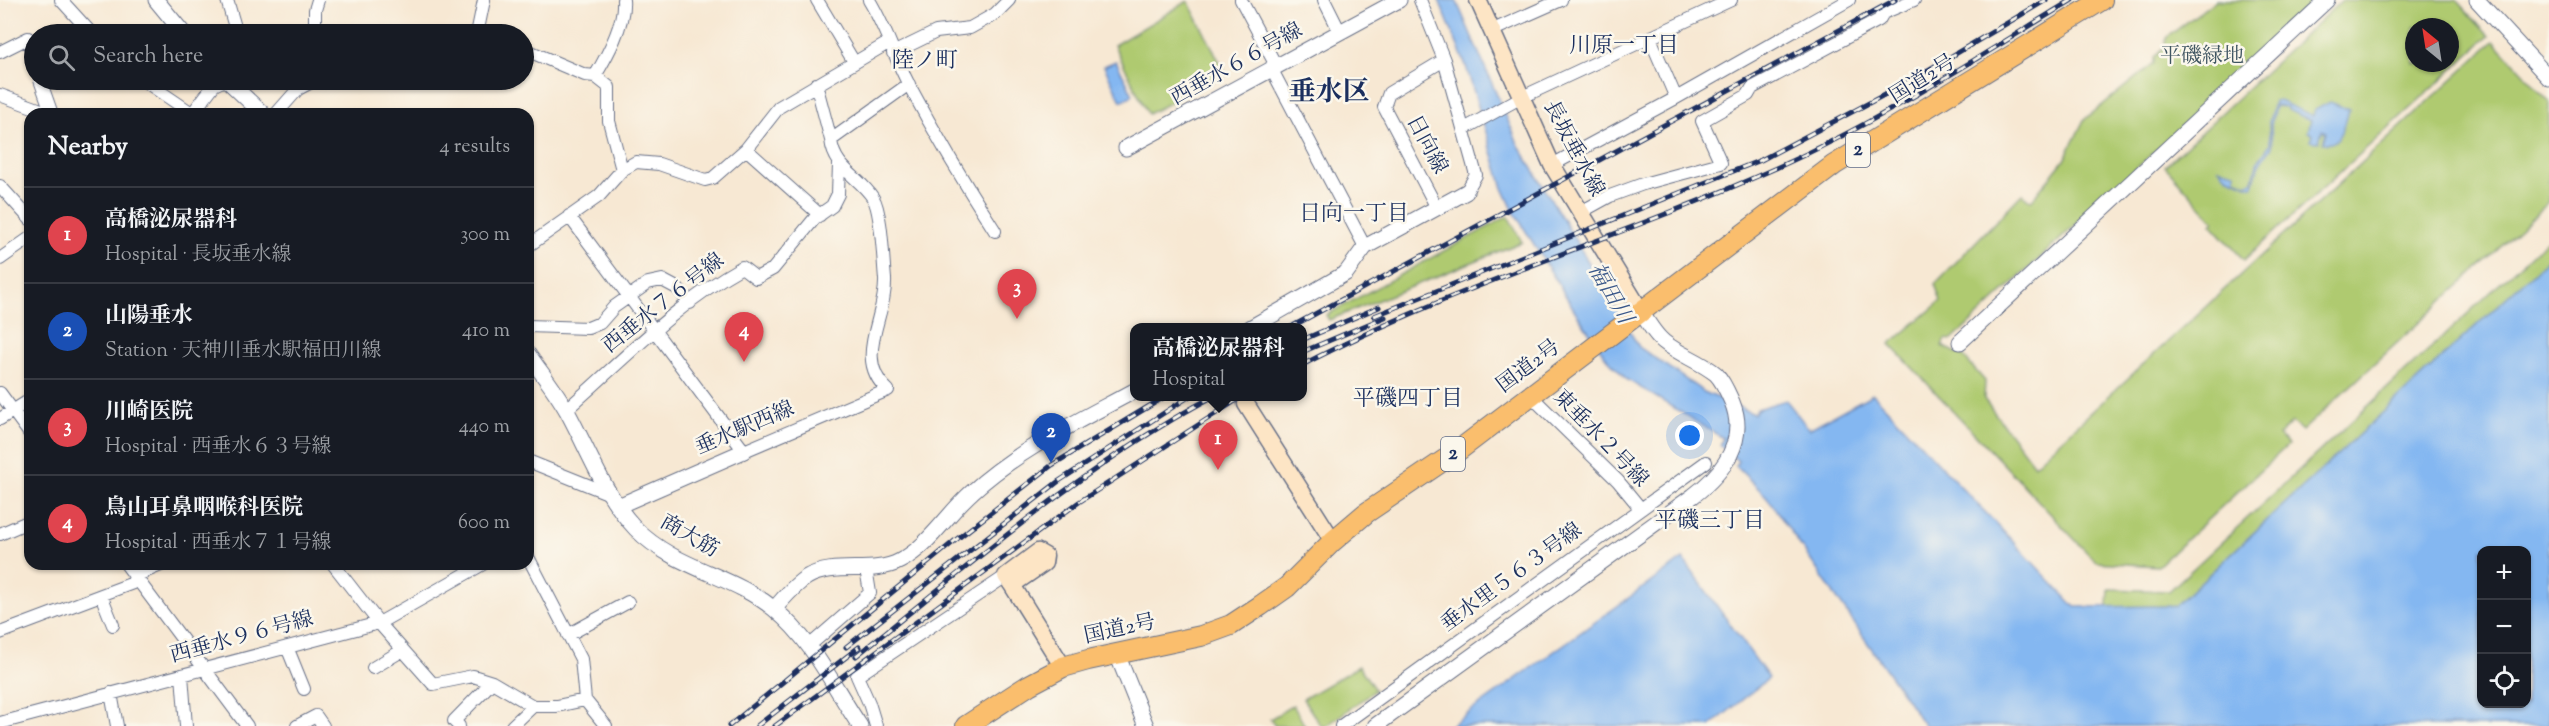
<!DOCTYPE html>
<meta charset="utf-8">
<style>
body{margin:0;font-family:"Sorts Mill Goudy","Noto Serif JP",serif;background:#20242c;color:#f1f3f6}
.controls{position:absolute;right:18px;bottom:18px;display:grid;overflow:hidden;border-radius:12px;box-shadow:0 2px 4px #0004}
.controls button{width:54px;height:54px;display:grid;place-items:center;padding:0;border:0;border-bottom:2px solid #363941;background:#171b24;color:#f1f3f6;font:30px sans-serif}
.compass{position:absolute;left:2405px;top:18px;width:54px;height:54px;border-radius:50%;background:#171b24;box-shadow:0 2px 4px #0004;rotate:330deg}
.you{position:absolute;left:1690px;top:436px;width:21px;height:21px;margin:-15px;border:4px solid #fff;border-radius:50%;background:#1a73e8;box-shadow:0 0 0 9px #1a73e833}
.badge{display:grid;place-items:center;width:39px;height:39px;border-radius:50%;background:#0b8043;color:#fff;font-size:20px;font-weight:700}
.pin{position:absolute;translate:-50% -50px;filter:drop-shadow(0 2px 3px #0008)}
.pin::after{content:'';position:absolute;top:32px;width:21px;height:18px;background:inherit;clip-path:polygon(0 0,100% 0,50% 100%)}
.popup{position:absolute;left:1130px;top:323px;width:177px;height:78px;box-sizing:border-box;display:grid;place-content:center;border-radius:12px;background:#171b24;filter:drop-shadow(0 2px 4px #0005);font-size:20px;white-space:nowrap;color:#9ea1a6}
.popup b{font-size:22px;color:#f1f3f6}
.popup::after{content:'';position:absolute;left:50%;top:100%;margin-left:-12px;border:12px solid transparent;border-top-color:#171b24}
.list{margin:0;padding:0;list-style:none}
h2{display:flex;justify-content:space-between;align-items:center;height:78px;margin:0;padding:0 24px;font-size:26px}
h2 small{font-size:20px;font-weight:400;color:#9ea1a6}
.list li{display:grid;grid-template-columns:39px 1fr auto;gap:18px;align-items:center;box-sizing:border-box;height:96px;padding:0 24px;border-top:2px solid #363941}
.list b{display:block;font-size:22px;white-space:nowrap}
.list p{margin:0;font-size:20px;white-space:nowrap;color:#9ea1a6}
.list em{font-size:20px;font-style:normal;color:#9ea1a6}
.icon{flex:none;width:33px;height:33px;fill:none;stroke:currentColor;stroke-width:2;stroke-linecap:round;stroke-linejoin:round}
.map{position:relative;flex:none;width:2549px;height:726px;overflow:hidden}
.search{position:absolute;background:#171b24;box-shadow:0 2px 4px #0004;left:24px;top:24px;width:510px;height:66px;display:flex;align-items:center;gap:15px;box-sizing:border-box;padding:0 21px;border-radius:33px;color:#9ea1a6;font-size:22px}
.panel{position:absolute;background:#171b24;box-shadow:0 2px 4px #0004;left:24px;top:108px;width:510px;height:462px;border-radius:18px}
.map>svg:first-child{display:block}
.green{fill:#afca70;stroke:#657c67;stroke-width:1.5;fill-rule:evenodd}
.water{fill:#84b7f1;stroke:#5073a8;stroke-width:1.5;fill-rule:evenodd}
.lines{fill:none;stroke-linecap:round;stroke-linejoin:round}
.minor-casing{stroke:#687087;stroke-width:14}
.tertiary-casing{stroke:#687087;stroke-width:17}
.secondary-casing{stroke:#687087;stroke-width:19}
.trunk-casing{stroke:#687087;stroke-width:22}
.minor{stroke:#fff;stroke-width:12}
.tertiary{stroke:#fff;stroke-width:15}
.secondary{stroke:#fde5c5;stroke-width:16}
.trunk{stroke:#fabe6d;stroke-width:20}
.rail-casing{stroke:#1b2f5e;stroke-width:5}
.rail{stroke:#fbf7ec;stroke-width:3;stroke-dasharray:9;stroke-linecap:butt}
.labels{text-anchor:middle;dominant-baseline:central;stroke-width:5;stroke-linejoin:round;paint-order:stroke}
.shield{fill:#fbf7ec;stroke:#5e6b89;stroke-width:1.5}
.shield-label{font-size:20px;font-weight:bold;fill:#1b2f5e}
.park-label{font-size:21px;fill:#405662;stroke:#fbf7ec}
.street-label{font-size:21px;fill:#1b2f5e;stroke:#fbf7ec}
.neighbourhood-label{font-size:22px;fill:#1b2f5e;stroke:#fbf7ec}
.water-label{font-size:22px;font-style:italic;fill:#3a588a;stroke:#fbf7ec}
.district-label{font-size:27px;font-weight:bold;fill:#1b2f5e;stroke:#fbf7ec}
</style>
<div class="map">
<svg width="2549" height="726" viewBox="0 0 2549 726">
<rect width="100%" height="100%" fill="#fbf7ec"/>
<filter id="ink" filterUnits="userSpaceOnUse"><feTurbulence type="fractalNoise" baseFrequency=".0167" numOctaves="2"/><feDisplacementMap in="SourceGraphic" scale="12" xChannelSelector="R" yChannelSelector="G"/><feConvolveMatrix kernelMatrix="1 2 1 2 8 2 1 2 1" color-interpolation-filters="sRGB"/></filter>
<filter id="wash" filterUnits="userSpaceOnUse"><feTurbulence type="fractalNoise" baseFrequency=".008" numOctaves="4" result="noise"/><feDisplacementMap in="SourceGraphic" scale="24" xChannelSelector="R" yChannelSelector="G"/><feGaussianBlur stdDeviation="1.35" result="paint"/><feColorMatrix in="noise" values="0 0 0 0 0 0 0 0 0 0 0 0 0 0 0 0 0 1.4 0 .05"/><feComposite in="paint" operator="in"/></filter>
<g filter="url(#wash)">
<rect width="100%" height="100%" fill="#f7e8d3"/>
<!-- green -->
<path class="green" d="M 2216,0 L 2317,0 L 1952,340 L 1945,339 L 1942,346 L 1962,355 L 1985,381 L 1984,399 L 2034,465 L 2494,41 L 2549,101 L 2549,202 L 2302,431 L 2292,422 L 2279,435 L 2288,445 L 2158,566 L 2096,562 L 1890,344 L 1941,301 L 1935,284 L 2022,194 L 2031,201 L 2064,160 L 2084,120 L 2154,63 L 2154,57 L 2164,48 L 2166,38 Z
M 2342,0 L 2456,0 L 2489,36 L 2244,260 L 2211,224 L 2214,221 L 2165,166 ZM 2414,27 L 2450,27 L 2450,63 L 2414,63 Z
M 1188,1 L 1226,74 L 1148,114 L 1114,45 Z
M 1508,216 L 1522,242 L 1329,320 L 1326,315 Z
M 2549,238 L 2549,258 L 2175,606 L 2108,607 L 2109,589 L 2169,591 Z
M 1359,666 L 1375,690 L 1326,726 L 1321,726 L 1303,699 Z
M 1293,705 L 1305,726 L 1275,726 L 1270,719 Z"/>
<!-- water -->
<path class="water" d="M 1439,0 L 1456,0 L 1518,144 L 1639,347 L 1704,392 L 1754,414 L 1757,409 L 1786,400 L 1809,429 L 1873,394 L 2075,607 L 2175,606 L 2549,258 L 2549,726 L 1925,726 L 1767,497 L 1736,466 L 1738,461 L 1720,445 L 1723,438 L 1626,379 L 1605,356 L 1575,311 L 1514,212 L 1503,188 L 1466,66 ZM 2482,550 L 2526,550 L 2526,704 L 2482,704 Z
M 1116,61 L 1133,95 L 1121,101 L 1104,66 Z
M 2279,101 L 2313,116 L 2315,110 L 2330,102 L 2349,110 C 2345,123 2342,147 2323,143 L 2326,132 L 2322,130 L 2319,142 L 2311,141 L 2313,134 L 2308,132 L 2311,120 L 2287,110 L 2287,107 L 2275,106 L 2271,125 L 2272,147 L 2259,164 L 2253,186 L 2250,186 L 2226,176 L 2219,168 L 2235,172 L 2235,179 L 2247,184 L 2253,181 L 2257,163 L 2270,144 L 2269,122 L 2274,102 Z
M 1683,559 L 1769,678 L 1710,726 L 1450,726 Z"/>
</g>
<g filter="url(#ink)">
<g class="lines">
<!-- minor casing -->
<g class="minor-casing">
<path id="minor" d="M 61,0 L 92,34
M 227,0 L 237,34
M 817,0 L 854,62
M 869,0 C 885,26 894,56 908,83 C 935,134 964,183 995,231
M 1241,0 L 1273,60 L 1272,70 L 1365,247
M 1324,0 L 1340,32
M 1420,0 L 1444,60 L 1476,175 L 1466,192
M 1491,31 L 1561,0
M 315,34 L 315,10 L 318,0
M 477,34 L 484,0
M 1650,38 L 1676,98
M 524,49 L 585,75 L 595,76 C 607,56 625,24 623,0
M 0,52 L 28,38 L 34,60
M 893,53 L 936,32 L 970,28 L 995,14 L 1009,0
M 595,76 L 609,87 L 609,121 L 622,170
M 40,80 L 52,114
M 143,80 L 193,114
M 816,84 L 831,140
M 0,95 L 52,114
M 192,114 L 214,85 L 225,80
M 276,114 L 298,89 L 315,80
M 1464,129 L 1520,98 L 1731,0
M 746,149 L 820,215
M 1552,165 L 1676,98 L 1849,0
M 0,186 L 30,219
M 1437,208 L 1384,107 L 1389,93 L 1444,60
M 1581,212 L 1610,196 L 1643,184 L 1721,163 L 1702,121 L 1748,95 L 1752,88 L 1879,20 L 1883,13 L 1914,0
M 569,216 L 744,451 L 888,390 C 852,359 887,316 885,279 C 883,260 882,212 873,198 C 859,176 834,169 831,140 L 909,84
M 528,246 L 599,196 L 622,170 L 636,162 L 659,164 L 705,180 L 713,178 L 746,149 L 779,107 L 888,43
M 0,259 L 30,238
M 528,326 L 588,328 L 600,323 L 614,307 L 648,283 L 662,280 L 677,288 L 690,303
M 0,393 L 30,434
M 1531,396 L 1618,481 L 1641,509
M 566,410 C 622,361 677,303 742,267 L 756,278 L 773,269 L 815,218 L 832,206 L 838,194 L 839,164
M 0,419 L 30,400
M 528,461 L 610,494
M 0,534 L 30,521
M 528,557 L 581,659 L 585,700
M 126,564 L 247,726
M 333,564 L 379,623 L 433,684 L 473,676 L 492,682 L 533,706 L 557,706 L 585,700 L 606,726
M 101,595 L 113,625
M 0,633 L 133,583 L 135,576 L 163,564
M 568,635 L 628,602
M 809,646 L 870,593 L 866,568
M 287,647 L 304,689
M 373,668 L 403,650
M 182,675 L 186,726
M 111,693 L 117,726
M 0,723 L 379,623 L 483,564
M 297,726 L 316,716 L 323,726
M 459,726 L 454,721 L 492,682
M 512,726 L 533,706
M 876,726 L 869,703 L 857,676 L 1006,576
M 1341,726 L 1706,462"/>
</g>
<!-- tertiary casing -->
<g class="tertiary-casing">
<path id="tertiary" d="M 156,0 L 184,34
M 2477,0 L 2549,78
M 227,80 L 263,114
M 1126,148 L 1399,0
M 1250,328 L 1346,273 L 1365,247 L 1466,192
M 1960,342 L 2327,0
M 528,354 C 541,373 556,391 567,411 C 589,451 604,495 636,529 C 674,568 733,575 774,609 C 814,642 832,684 860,726
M 618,506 L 744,451
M 774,609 C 784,598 794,585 807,577 C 835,561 872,576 900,561 C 929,546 948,513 972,492 C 1019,449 1079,421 1134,391
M 1117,654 L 1146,726
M 1375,726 L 1693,496 C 1723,473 1748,441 1732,402 C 1728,393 1723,381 1716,374 C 1700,361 1680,355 1664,342 C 1655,335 1648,323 1642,313"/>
</g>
<!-- secondary casing -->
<g class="secondary-casing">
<path id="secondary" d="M 1478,0 L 1552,165 L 1642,313
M 1246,404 L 1333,541
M 1012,585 L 1006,576 L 1038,552 L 1045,556 L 1044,563 L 1012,585 L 1063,667"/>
</g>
<!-- trunk casing -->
<g class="trunk-casing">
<path id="trunk" d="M 966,726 L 1029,685 L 1063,667 L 1088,660 L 1201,636 L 1231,625 L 1260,606 L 1287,587 L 1333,541 L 1366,513 L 1459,450 L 1834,165 L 2102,0"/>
</g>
<!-- minor -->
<use href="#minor" class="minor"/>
<!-- tertiary -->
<use href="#tertiary" class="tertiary"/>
<!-- secondary -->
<use href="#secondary" class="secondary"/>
<!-- trunk -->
<use href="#trunk" class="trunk"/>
<!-- rail casing -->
<g class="rail-casing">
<path id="rail" d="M 1374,316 L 1761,160 L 1903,85 L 2046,0
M 1289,328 L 1895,0
M 1302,340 L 1379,307
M 1302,352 L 1385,317
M 1302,365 C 1454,286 1620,238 1776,168 C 1879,122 1975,59 2072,0
M 846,647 L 1059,481 L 1190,396
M 856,656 C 971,564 1084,465 1214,396
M 729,726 L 957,539 L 1052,465 L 1166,396
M 757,726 L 859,647
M 775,726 L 1079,502 L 1243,396"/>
</g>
<!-- rail -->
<use href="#rail" class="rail"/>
</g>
</g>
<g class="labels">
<!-- shield labels -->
<g class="shield">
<rect x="1846" y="133" width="24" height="34" rx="4.5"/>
<rect x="1441" y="437" width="24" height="34" rx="4.5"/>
</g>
<g class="shield-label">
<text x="1858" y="150">2</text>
<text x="1453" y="454">2</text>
</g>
<!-- park labels -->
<g class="park-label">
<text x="2202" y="57">平磯緑地</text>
</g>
<!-- street labels -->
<g class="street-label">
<text transform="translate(1237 65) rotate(-29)">西垂水６６号線</text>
<text transform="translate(1923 80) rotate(-32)">国道2号</text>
<text transform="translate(1426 145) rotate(62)">日向線</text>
<text transform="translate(1573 149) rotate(62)">長坂垂水線</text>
<text transform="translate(664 304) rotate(-38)">西垂水７６号線</text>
<text transform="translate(1529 367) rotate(-37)">国道2号</text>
<text transform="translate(745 429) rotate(-23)">垂水駅西線</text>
<text transform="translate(1600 439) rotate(46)">東垂水２号線</text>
<text transform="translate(689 537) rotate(30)">商大筋</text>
<text transform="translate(1512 578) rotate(-36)">垂水里５６３号線</text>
<text transform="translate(1120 630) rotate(-12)">国道2号</text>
<text transform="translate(242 638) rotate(-15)">西垂水９６号線</text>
</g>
<!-- neighbourhood labels -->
<g class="neighbourhood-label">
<text x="1624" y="47">川原一丁目</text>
<text x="925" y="62">陸ノ町</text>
<text x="1354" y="215">日向一丁目</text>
<text x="1408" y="400">平磯四丁目</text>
<text x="1710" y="522">平磯三丁目</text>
</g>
<!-- water labels -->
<g class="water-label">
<text transform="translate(1609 294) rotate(60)">福田川</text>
</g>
<!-- district labels -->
<g class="district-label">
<text x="1329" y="93">垂水区</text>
</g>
</g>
</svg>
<div class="controls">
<button>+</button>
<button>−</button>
<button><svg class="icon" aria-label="locate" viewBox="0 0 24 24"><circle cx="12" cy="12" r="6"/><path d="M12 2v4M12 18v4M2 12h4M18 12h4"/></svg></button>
</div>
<svg class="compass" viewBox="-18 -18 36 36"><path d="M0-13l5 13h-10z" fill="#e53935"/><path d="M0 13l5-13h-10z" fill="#9ea1a6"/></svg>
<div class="you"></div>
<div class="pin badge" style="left:1218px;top:470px;background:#e0444e">1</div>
<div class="popup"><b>高橋泌尿器科</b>Hospital</div>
<div class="pin badge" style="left:1051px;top:463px;background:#1a4fb4">2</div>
<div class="pin badge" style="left:1017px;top:319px;background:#e0444e">3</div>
<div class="pin badge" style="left:744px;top:362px;background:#e0444e">4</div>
<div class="search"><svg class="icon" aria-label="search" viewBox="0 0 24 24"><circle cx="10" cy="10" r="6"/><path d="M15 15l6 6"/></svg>Search here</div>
<section class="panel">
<h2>Nearby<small>4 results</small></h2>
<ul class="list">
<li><span class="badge" style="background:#e0444e">1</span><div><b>高橋泌尿器科</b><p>Hospital · 長坂垂水線</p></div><em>300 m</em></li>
<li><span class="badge" style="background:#1a4fb4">2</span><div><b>山陽垂水</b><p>Station · 天神川垂水駅福田川線</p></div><em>410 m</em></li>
<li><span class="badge" style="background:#e0444e">3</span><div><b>川崎医院</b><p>Hospital · 西垂水６３号線</p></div><em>440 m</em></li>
<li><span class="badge" style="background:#e0444e">4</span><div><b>鳥山耳鼻咽喉科医院</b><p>Hospital · 西垂水７１号線</p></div><em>600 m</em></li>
</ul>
</section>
</div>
